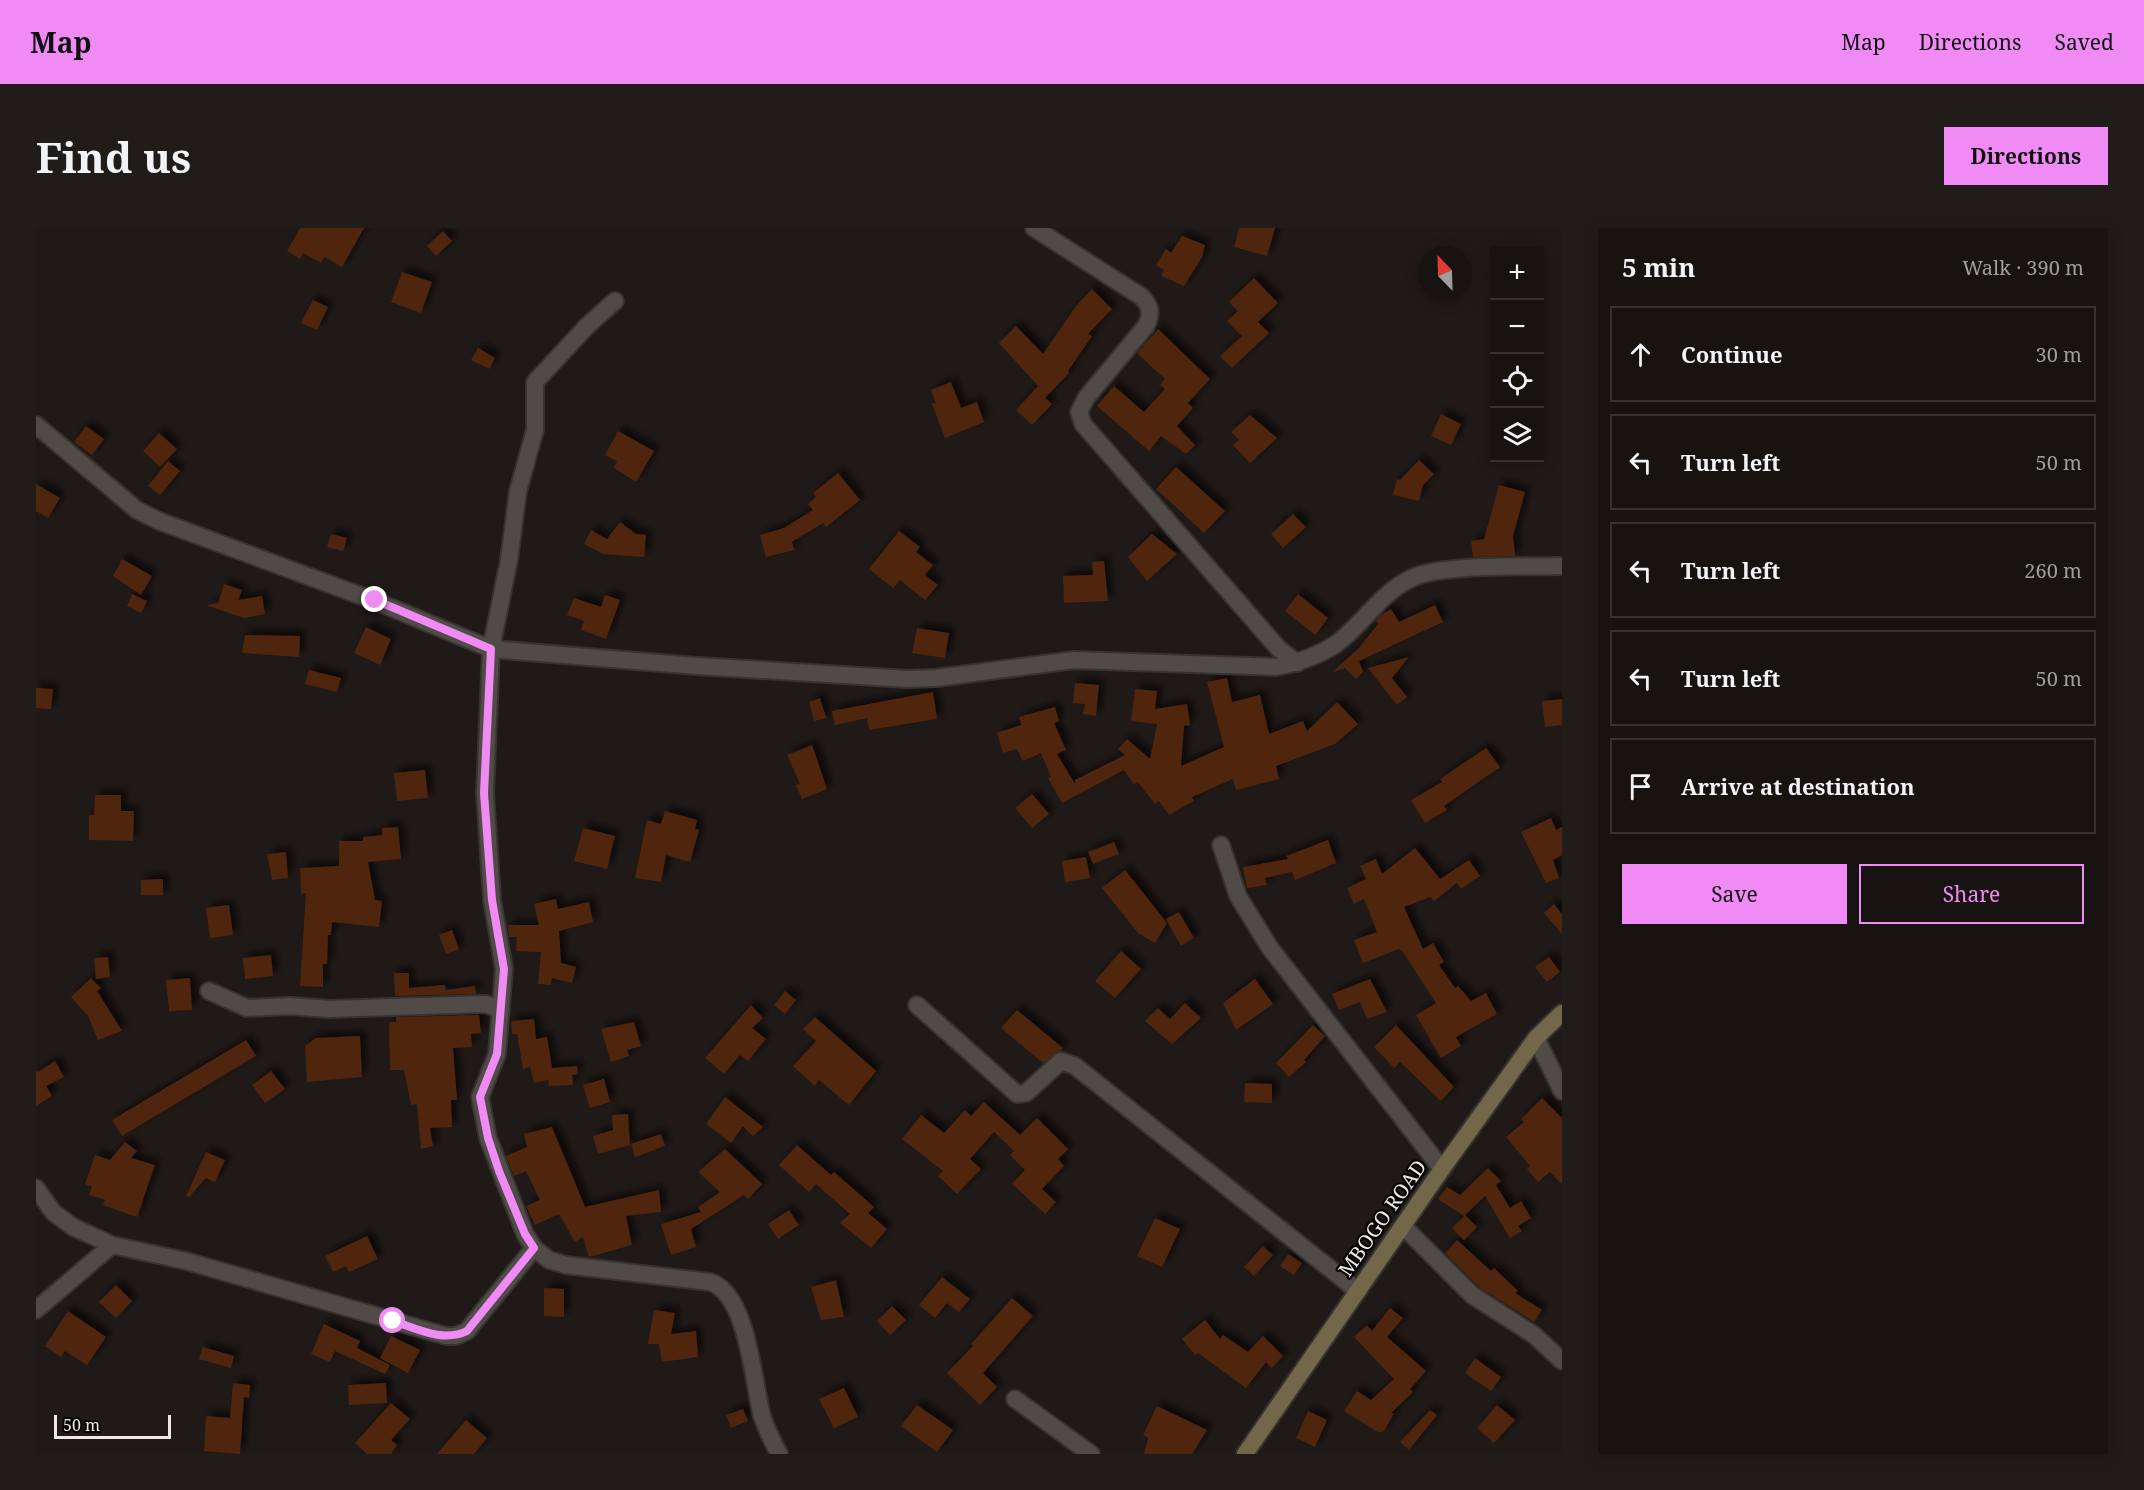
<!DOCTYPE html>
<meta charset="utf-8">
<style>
body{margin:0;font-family:"Noto Serif",serif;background:#201c1a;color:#f1f3f6}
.controls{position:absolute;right:18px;top:18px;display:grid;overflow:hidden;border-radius:0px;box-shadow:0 3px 15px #0003}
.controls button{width:54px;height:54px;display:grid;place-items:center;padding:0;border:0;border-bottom:2px solid #363231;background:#171311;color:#f1f3f6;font:30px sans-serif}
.compass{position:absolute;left:1382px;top:18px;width:54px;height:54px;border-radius:50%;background:#171311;box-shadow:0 3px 15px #0003;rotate:337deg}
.scale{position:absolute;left:18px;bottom:15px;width:117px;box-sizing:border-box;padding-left:6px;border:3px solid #ede9e7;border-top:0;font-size:16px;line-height:21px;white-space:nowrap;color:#ede9e7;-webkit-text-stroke:4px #070505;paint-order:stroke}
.stop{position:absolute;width:18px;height:18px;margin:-14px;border:4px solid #f08bf5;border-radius:50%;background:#fff}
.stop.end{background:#f08bf5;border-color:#fff;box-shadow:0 2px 6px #0008}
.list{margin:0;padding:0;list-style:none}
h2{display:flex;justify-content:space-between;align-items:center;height:78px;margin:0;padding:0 24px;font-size:26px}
h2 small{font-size:20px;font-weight:400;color:#9e9e9f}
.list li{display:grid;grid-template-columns:39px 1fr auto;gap:18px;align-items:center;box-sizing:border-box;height:96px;margin:0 12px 12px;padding:0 12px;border:2px solid #363231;border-radius:0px}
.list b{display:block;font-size:22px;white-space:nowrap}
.list em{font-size:20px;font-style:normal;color:#9e9e9f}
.actions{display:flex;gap:12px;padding:18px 24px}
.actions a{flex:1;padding:14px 0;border:2px solid #f08bf5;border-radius:0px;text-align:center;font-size:21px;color:#f08bf5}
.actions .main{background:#f08bf5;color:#111}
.icon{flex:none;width:33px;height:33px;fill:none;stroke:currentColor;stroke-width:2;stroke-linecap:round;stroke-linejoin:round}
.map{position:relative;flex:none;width:1526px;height:1226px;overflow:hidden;border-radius:0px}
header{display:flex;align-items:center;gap:36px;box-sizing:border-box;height:84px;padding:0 30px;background:#f08bf5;color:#111}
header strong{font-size:28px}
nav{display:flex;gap:33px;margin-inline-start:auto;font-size:21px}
.intro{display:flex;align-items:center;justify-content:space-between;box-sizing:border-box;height:144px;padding:0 36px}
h1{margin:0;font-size:42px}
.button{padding:15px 27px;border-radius:0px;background:#f08bf5;color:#111;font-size:21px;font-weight:700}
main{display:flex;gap:36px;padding:0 36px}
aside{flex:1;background:#171311;border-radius:0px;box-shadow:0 3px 15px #0003}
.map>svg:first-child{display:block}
.building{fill:#4f250e;filter:url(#shadow)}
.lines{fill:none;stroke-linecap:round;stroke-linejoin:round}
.minor-casing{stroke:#363331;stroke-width:20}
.secondary-casing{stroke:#363331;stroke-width:20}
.minor{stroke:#514b48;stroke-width:16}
.secondary{stroke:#73674a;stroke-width:16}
.route{stroke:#f08bf5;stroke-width:8}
.labels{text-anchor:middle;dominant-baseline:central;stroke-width:4.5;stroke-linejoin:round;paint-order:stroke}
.street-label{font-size:20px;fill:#ede9e7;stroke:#070505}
</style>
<header>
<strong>Map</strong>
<nav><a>Map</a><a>Directions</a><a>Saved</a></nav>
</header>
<div class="intro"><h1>Find us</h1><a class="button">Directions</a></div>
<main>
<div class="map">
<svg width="1526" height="1226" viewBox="0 0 1526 1226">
<defs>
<filter id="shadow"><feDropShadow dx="5.5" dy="-5.5" stdDeviation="3" flood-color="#0009"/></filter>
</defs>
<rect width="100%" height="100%" fill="#1f1917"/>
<!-- building -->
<path class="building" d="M 264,0 L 328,0 L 306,39 L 288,29 L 285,35 L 267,25 L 264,31 L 251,23 Z
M 1203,0 L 1239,0 L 1231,28 L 1198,19 Z
M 407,3 L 416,13 L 400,28 L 391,18 Z
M 1146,8 L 1169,17 L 1166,29 L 1148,58 L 1125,48 L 1128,42 L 1120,37 L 1130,21 L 1135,25 Z
M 366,44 L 396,54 L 385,85 L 355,74 Z
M 1218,50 L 1242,75 L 1222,94 L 1233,105 L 1196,140 L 1184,128 L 1206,108 L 1191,93 L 1202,83 L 1193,74 Z
M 1056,61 L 1076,81 L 1052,106 L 1056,108 L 1032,143 L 1033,145 L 1009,170 L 1016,176 L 996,197 L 980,182 L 1002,158 L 963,115 L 980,98 L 1007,126 L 1040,78 Z
M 277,72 L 292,79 L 281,102 L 265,95 Z
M 1122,101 L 1174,151 L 1152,175 L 1157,180 L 1141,198 L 1159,217 L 1150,226 L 1125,208 L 1113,223 L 1061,178 L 1078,158 L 1108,184 L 1129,161 L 1124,157 L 1129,151 L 1101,125 Z
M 442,120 L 459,130 L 453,141 L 435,132 Z
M 915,154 L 925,180 L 941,174 L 948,194 L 909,210 L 896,176 L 900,175 L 895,162 Z
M 1405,186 L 1425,196 L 1415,217 L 1395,208 Z
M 1214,187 L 1241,210 L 1214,235 L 1197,217 L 1203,212 L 1195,204 Z
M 50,198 L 68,211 L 56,227 L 38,214 Z
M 582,203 L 618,223 L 600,254 L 578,240 L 581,233 L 569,227 Z
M 123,205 L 141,221 L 124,239 L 107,223 Z
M 1383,232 L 1398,246 L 1387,257 L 1383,273 L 1357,267 L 1361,251 L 1364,252 Z
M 132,233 L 144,243 L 124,267 L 112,258 Z
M 1140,239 L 1189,283 L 1168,305 L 1120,261 Z
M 802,245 L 824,272 L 790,299 L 787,295 L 756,314 L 758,322 L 730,329 L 724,307 L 748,300 L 777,282 L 772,276 L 780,269 L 777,265 Z
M 0,256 L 24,270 L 12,290 L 0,283 Z
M 1463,257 L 1489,264 L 1477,308 L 1479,328 L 1437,329 L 1435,313 L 1448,311 Z
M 1257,286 L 1270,299 L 1247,320 L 1235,306 Z
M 584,294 L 600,306 L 610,307 L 608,329 L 567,326 L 548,316 L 555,302 L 571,311 Z
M 863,303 L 884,319 L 880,324 L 897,337 L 889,347 L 902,357 L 889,372 L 864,352 L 857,360 L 833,341 Z
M 295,306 L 311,310 L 307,323 L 291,319 Z
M 1116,306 L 1141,326 L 1111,353 L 1092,329 Z
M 86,331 L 116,348 L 105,367 L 77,348 Z
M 1068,333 L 1072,373 L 1028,375 L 1027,348 L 1057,347 L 1056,334 Z
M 188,356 L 206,362 L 202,372 L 226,368 L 229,386 L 208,390 L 170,377 L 182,375 Z
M 96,366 L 111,373 L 105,385 L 91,378 Z
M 1262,366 L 1292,390 L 1279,407 L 1249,383 Z
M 569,367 L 584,372 L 570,411 L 545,402 L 548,393 L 531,387 L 538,370 L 565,379 Z
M 1399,377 L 1407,394 L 1323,433 L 1327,444 L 1320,451 L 1309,440 L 1295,445 L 1322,421 L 1342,396 L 1340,392 L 1346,386 L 1355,381 L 1363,394 Z
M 330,399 L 355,411 L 344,437 L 318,425 Z
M 881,400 L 913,405 L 909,430 L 876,425 Z
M 209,407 L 264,408 L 263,429 L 206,425 Z
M 1373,429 L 1356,450 L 1371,469 L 1361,477 L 1332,440 Z
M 273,442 L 305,450 L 301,464 L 269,456 Z
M 1191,450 L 1196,474 L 1224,467 L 1233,506 L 1267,493 L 1271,503 L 1301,474 L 1322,496 L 1299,516 L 1240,538 L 1243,551 L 1200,562 L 1197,551 L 1156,569 L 1158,573 L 1133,587 L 1123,573 L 1119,576 L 1102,554 L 1098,556 L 1088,542 L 1026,575 L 1012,550 L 1015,549 L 1005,525 L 987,533 L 981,521 L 967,525 L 961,505 L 985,497 L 983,489 L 1019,479 L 1023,493 L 1018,495 L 1030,522 L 1021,526 L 1039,556 L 1039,552 L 1089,527 L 1082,521 L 1091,511 L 1114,531 L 1121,496 L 1095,493 L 1099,461 L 1121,463 L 1119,481 L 1151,476 L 1154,497 L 1148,498 L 1145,538 L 1188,519 L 1171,454 Z
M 1039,455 L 1063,457 L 1060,488 L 1047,486 L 1049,476 L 1037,475 Z
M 0,460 L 17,461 L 15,481 L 0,480 Z
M 897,464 L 901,491 L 833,502 L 831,490 L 799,497 L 796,483 Z
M 784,470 L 790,490 L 778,493 L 773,474 Z
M 1526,471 L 1526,497 L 1509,499 L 1506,473 Z
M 776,517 L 791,561 L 766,571 L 760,557 L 764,556 L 751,527 Z
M 1450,520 L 1464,539 L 1408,578 L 1411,582 L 1389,595 L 1375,572 L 1406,554 L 1404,551 Z
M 389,542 L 392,570 L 361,573 L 358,545 Z
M 996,566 L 1013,586 L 996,600 L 979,580 Z
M 59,567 L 85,567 L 85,583 L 98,583 L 97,613 L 53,612 L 53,587 L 58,587 Z
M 629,583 L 661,592 L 659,601 L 663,602 L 654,634 L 630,627 L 625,654 L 599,650 L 611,592 L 625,596 Z
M 1515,590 L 1520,602 L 1526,599 L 1526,627 L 1517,632 L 1523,650 L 1510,655 L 1485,604 Z
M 362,599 L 365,631 L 332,634 L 339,672 L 346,673 L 343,699 L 296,694 L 295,707 L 292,707 L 291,736 L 287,736 L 287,759 L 264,758 L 270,665 L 265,666 L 264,640 L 303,638 L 303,613 L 327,613 L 327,609 L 346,607 L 346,600 Z
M 547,600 L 579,608 L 571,641 L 538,633 Z
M 1292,612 L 1300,635 L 1259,652 L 1256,644 L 1229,650 L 1231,657 L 1211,660 L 1207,639 L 1252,631 L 1250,628 Z
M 1078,614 L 1083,626 L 1057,636 L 1052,624 Z
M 1379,620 L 1404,651 L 1433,632 L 1444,648 L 1425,661 L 1421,655 L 1398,673 L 1394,669 L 1368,679 L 1387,721 L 1397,715 L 1408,734 L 1403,737 L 1419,760 L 1422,758 L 1435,773 L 1450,765 L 1461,786 L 1420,809 L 1425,818 L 1405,830 L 1380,787 L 1400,775 L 1367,724 L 1363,721 L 1327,735 L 1318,712 L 1341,704 L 1328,671 L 1318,676 L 1311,660 L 1330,651 L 1324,638 L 1340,631 L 1346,646 Z
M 250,624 L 252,650 L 236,652 L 231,626 Z
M 1050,629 L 1054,650 L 1029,654 L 1026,633 Z
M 1089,642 L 1131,695 L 1119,715 L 1102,705 L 1066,660 Z
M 127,651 L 127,667 L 105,667 L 105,652 Z
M 520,671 L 522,681 L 553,674 L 557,694 L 523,703 L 525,735 L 540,739 L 536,755 L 516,750 L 515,757 L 502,756 L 505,724 L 480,723 L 481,709 L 473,709 L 472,697 L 503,697 L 498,676 Z
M 1518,676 L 1526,686 L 1526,706 L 1508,685 Z
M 193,677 L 197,707 L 174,710 L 170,680 Z
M 1143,684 L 1158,710 L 1145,718 L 1130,691 Z
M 416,702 L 423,721 L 410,726 L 403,707 Z
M 1085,723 L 1105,741 L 1079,770 L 1059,753 Z
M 235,727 L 237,748 L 209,751 L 207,730 Z
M 72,729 L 74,749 L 60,751 L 58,730 Z
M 1513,729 L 1524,744 L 1511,754 L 1499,739 Z
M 358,745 L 373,745 L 373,760 L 409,757 L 410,762 L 439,758 L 440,766 L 359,768 Z
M 55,750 L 65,760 L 61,763 L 86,803 L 62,812 L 52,788 L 35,769 Z
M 154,750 L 156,782 L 133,783 L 130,752 Z
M 1219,751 L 1237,776 L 1200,802 L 1187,775 Z
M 1334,751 L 1351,784 L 1331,791 L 1324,774 L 1303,782 L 1296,766 Z
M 749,763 L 760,772 L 749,786 L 738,777 Z
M 1149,775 L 1165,790 L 1136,816 L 1109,793 L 1122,780 L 1134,791 Z
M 715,777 L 727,790 L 716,800 L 730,811 L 712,833 L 704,827 L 688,846 L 669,830 Z
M 981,782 L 1027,820 L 1024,823 L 1007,835 L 965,800 Z
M 443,787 L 445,805 L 435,806 L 436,819 L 417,820 L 421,872 L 415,872 L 416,899 L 394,900 L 397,918 L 385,921 L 381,876 L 375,877 L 368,842 L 354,842 L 353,794 L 360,794 L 360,789 Z
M 779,789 L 840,843 L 813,877 L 783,852 L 779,858 L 757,838 L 780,813 L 767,801 Z
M 498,791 L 500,811 L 511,809 L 516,840 L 541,838 L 542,846 L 536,847 L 537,857 L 513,858 L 512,852 L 498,855 L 494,839 L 487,841 L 481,806 L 476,806 L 475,793 Z
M 598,794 L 605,818 L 591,822 L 593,828 L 575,834 L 565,801 Z
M 1277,797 L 1289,808 L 1268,832 L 1270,834 L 1253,849 L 1240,835 Z
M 1360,797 L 1418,859 L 1405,873 L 1364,834 L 1358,840 L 1338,819 Z
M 324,808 L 326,849 L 271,854 L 269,818 L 280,810 Z
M 210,812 L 220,828 L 86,908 L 76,892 Z
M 19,833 L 28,849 L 10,858 L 16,868 L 0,878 L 0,842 L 2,844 Z
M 235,843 L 249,861 L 229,875 L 216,857 Z
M 568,851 L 574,874 L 554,880 L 547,857 Z
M 1209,855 L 1236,856 L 1236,875 L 1208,874 Z
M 689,869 L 727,899 L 717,908 L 707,898 L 695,915 L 670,896 Z
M 1506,870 L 1526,890 L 1526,956 L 1514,944 L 1502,954 L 1491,941 L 1494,938 L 1470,909 L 1488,894 L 1485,891 Z
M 948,874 L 984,907 L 1001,890 L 1032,921 L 1022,931 L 1028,938 L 1006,961 L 1020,974 L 1009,986 L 976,956 L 989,942 L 974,927 L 978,923 L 958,904 L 934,931 L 945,941 L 921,966 L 902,948 L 907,943 L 866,911 L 885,887 L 908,905 L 929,882 L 935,888 Z
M 592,886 L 594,917 L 562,926 L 557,908 L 577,902 L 576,887 Z
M 516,899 L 549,979 L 623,962 L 625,984 L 590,988 L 596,1017 L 553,1029 L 547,1009 L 539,1014 L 523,986 L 499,997 L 490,978 L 504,972 L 490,943 L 478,948 L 470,928 L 491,919 L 488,906 Z
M 625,906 L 629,918 L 599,929 L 595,916 Z
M 89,914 L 101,923 L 95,930 L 119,937 L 101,989 L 67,977 L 69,972 L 53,967 L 56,959 L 49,956 L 59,927 L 74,932 Z
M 761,917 L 795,947 L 798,944 L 838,979 L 832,985 L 851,1001 L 835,1020 L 804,995 L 814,986 L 780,956 L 773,964 L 743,937 Z
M 689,921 L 726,956 L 712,971 L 708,967 L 655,1001 L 660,1019 L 635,1027 L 625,996 L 665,984 L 662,979 L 684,964 L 662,944 Z
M 170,924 L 189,932 L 179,954 L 170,950 L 153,969 L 150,968 Z
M 1452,940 L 1465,953 L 1460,957 L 1474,980 L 1485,973 L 1495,990 L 1482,998 L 1486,1003 L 1474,1010 L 1449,968 L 1429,987 L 1441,999 L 1428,1012 L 1416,1000 L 1428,988 L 1402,971 L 1411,959 L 1424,967 Z
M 753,982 L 763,997 L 742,1011 L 732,996 Z
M 1119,990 L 1144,1001 L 1126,1039 L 1101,1028 Z
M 331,1008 L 342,1031 L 313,1044 L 310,1038 L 297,1044 L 289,1028 Z
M 1421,1012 L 1455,1043 L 1458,1040 L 1482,1063 L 1479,1065 L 1506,1082 L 1498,1094 L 1443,1059 L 1409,1025 Z
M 1227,1018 L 1237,1027 L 1218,1048 L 1208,1039 Z
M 1252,1026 L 1266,1035 L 1258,1047 L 1244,1038 Z
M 906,1049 L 934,1071 L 923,1084 L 911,1075 L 899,1090 L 883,1077 Z
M 800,1052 L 808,1089 L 785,1092 L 775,1059 Z
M 80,1057 L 96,1073 L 80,1090 L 63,1074 Z
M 508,1060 L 528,1061 L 528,1089 L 508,1088 Z
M 976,1070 L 997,1088 L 947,1145 L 961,1159 L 944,1177 L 911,1145 L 937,1118 L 935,1116 Z
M 856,1078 L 870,1092 L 854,1107 L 841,1093 Z
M 1354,1080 L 1367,1090 L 1351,1109 L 1390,1143 L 1374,1161 L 1377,1164 L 1355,1185 L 1358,1186 L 1347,1204 L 1342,1204 L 1308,1183 L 1321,1163 L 1335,1172 L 1358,1151 L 1318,1109 L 1331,1097 L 1336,1103 Z
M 618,1082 L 639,1085 L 635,1106 L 660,1103 L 662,1129 L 626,1134 L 623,1116 L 612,1116 Z
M 32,1083 L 70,1109 L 51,1137 L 29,1123 L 25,1129 L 9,1118 Z
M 1169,1092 L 1184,1111 L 1187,1107 L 1212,1124 L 1227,1108 L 1247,1128 L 1236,1140 L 1230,1134 L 1210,1160 L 1162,1125 L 1159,1127 L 1146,1111 Z
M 288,1096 L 324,1113 L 321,1120 L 354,1137 L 349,1146 L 299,1123 L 294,1134 L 275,1126 Z
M 355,1108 L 384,1122 L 372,1145 L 344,1130 Z
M 167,1119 L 198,1128 L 195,1140 L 163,1131 Z
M 1439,1130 L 1465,1149 L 1455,1163 L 1429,1145 Z
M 197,1155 L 214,1157 L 213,1170 L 208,1169 L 204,1226 L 168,1223 L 170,1188 L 194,1190 Z
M 350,1155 L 351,1175 L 313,1177 L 312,1157 Z
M 808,1160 L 822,1189 L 798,1200 L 783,1171 Z
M 355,1175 L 374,1191 L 355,1212 L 361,1217 L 355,1226 L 331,1226 L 319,1215 Z
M 881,1177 L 917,1202 L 901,1224 L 865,1198 Z
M 1461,1177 L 1479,1192 L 1458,1215 L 1441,1200 Z
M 1121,1178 L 1171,1202 L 1156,1226 L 1108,1226 L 1112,1210 L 1107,1207 Z
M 707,1181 L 712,1193 L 695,1200 L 690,1187 Z
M 1394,1182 L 1401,1187 L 1373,1222 L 1364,1214 Z
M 1272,1183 L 1291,1192 L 1279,1219 L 1260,1210 Z
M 430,1192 L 451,1210 L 438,1226 L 401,1226 Z"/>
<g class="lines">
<!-- minor casing -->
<g class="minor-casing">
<path id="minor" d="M 998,0 L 1106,69 C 1115,79 1116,85 1110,98 L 1050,170 L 1043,184 L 1047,196 L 1243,421 L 1261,435
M 579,73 L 552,97 L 499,154 L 499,202 L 482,263 L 473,332 L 455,421 L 449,565 L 456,672 L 468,741 L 461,826 L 444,869 L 452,910 L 489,1006 L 498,1020 L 513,1032 L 530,1037 L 674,1054 C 712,1066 717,1154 726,1188 C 730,1201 737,1214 743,1226
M 0,197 L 101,282 L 123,293 L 339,373 L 455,421 L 661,438 L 872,451 L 900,450 L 1038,432 L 1240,439 C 1261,435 1282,428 1300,416 C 1327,396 1344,365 1376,350 C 1404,336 1490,339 1526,338
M 1185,617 L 1202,668 L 1234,720 L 1406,941
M 173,763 L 211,780 L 254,778 L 293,781 L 450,776 L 465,782
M 881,777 L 981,866 L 990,865 L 1025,833 L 1039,838 L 1322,1063
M 1500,810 L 1526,863
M 0,960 L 17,984 L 37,999 L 76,1017 L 150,1033 L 410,1108 L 420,1108 L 431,1103 L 498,1020
M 1367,998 L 1436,1067 L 1498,1107 L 1526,1133
M 0,1082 L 76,1017
M 979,1171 L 1055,1226"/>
</g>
<!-- secondary casing -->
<g class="secondary-casing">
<path id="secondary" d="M 1209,1226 L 1406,941 L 1500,810 L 1526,785"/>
</g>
<!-- minor -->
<use href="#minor" class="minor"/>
<!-- secondary -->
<use href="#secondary" class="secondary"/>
</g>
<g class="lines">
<!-- route -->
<path class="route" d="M 339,372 L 455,421 L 448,565 L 456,672 L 468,741 L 461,826 L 444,869 L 452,910 L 463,943 L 489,1006 L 498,1020 L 431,1103 C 407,1115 380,1100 357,1093"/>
</g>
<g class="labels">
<!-- street labels -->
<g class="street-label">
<text transform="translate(1346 990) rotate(-55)">MBOGO ROAD</text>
</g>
</g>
</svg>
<div class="controls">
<button>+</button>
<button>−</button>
<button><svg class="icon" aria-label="locate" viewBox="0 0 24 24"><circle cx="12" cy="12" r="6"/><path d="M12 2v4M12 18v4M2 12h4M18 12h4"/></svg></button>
<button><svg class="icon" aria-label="layers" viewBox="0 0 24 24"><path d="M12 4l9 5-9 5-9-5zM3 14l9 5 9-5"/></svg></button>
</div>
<svg class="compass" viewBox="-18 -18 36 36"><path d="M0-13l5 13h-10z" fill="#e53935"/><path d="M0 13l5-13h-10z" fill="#9e9e9f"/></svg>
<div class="scale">50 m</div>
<div class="stop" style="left:357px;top:1093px"></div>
<div class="stop end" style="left:339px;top:372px"></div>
</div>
<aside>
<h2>5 min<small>Walk · 390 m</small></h2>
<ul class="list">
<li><svg class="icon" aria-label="ahead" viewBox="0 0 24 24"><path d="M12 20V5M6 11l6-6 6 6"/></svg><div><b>Continue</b></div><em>30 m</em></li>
<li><svg class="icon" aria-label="left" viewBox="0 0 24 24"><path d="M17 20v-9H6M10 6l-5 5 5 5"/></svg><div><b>Turn left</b></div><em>50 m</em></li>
<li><svg class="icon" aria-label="left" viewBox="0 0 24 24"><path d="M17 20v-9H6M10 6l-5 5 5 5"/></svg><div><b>Turn left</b></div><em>260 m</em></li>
<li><svg class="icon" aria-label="left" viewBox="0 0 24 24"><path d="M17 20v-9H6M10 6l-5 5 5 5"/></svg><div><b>Turn left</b></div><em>50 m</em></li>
<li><svg class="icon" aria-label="arrive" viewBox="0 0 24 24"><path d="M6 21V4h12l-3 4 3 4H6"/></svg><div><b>Arrive at destination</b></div></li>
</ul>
<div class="actions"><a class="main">Save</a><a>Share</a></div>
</aside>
</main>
